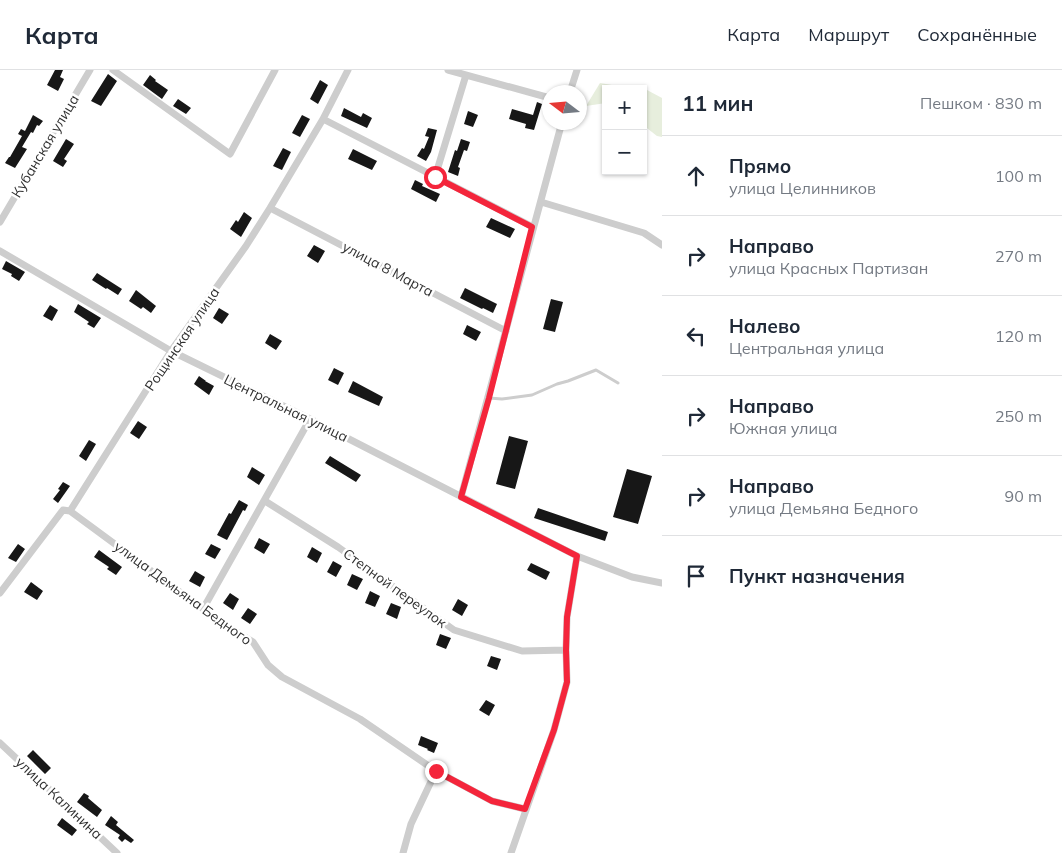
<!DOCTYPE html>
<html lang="ru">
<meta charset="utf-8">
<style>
body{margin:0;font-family:Mulish,sans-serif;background:#f2f2f3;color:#1f2937}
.controls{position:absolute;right:15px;top:15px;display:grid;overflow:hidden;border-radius:0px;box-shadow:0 1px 4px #0004}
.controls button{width:45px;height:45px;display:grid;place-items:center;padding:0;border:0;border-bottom:1px solid #e0e1e3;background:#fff;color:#1f2937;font:25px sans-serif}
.compass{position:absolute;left:542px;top:15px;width:45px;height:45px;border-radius:50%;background:#fff;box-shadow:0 1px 4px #0004;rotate:286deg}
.stop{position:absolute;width:15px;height:15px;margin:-11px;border:4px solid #f4253b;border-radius:50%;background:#fff}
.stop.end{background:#f4253b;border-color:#fff;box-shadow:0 1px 5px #0008}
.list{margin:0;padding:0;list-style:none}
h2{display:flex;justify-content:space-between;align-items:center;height:65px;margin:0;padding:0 20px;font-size:21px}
h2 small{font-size:16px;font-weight:400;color:#747a83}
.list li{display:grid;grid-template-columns:32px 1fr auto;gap:15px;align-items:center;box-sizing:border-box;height:80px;padding:0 20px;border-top:1px solid #e0e1e3}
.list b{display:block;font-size:19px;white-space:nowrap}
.list p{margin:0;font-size:16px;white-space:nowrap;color:#747a83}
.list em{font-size:16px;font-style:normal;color:#747a83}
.icon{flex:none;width:28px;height:28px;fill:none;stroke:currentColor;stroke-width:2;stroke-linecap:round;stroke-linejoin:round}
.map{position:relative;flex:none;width:662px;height:783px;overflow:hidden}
header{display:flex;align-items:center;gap:30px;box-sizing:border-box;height:70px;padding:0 25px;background:#fff;border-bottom:1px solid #e0e1e3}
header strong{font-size:24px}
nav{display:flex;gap:28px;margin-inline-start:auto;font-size:18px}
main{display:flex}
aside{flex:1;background:#fff}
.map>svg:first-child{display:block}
.green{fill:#e7eedd}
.building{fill:#171717}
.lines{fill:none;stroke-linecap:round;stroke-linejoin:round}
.service{stroke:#cdcdcd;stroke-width:3}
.minor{stroke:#cdcdcd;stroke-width:7}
.route{stroke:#f4253b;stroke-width:6}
.labels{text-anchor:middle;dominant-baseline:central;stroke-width:5;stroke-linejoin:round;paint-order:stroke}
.street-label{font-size:14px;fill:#303030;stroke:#fff}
</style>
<header>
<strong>Карта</strong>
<nav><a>Карта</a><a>Маршрут</a><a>Сохранённые</a></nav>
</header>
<main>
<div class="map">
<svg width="662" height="783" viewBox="0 0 662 783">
<rect width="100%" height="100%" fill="#fff"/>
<!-- green -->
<path class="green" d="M 600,13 L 636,19 L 606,19 L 606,33 L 586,36 Z
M 643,20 L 647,20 L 662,28 L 662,67 L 657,66 L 643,55 Z"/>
<!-- building -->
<path class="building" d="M 55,0 L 63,0 L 60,7 L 64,9 L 58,21 L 47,15 Z
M 108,4 L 117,11 L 101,36 L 91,31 Z
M 150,5 L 156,10 L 155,11 L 168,20 L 162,29 L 143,15 Z
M 320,10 L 328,15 L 318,34 L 310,29 Z
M 178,29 L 191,38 L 186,44 L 173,36 Z
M 537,32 L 542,34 L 534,60 L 525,58 L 526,54 L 509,49 L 512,39 L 533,45 Z
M 344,38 L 361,47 L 363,43 L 372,48 L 367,58 L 341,46 Z
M 468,41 L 478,45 L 473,57 L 464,54 Z
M 33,45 L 43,51 L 39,56 L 37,55 L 33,63 L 31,62 L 22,77 L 27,79 L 15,98 L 5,93 L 9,87 L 10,87 L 22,66 L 18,64 L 21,59 L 25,61 Z
M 302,45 L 310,49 L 300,67 L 292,63 Z
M 428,58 L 437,60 L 431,82 L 426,91 L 417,86 L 422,78 L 424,79 L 429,67 L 425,66 Z
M 66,69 L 74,74 L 64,89 L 67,91 L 63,97 L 53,91 Z
M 461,69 L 470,72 L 467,81 L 464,80 L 458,97 L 460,98 L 458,106 L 448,102 L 455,80 L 457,81 Z
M 283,78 L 291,82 L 282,100 L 273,96 Z
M 353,79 L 377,91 L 372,100 L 348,89 Z
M 415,110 L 423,114 L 422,116 L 440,124 L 436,132 L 411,119 Z
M 244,142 L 252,148 L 241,167 L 230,159 L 236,150 L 238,152 Z
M 491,148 L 515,159 L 510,168 L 486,157 Z
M 314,175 L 325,181 L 318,193 L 307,186 Z
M 6,191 L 25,202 L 19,211 L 11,206 L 12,204 L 2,199 Z
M 97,203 L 122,219 L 118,225 L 107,218 L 106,219 L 92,210 Z
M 465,218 L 497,234 L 493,243 L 483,238 L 482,239 L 460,228 Z
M 136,220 L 156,236 L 151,243 L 143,237 L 141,239 L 129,231 Z
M 551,229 L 563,232 L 555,262 L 543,259 Z
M 78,234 L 101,248 L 94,258 L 87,254 L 89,252 L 74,242 Z
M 50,235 L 58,240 L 52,251 L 43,246 Z
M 219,238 L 229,244 L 222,254 L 213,248 Z
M 467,255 L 481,262 L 476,271 L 463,264 Z
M 270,264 L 282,271 L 276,280 L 265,273 Z
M 334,298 L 344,303 L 338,315 L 328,310 Z
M 199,306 L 206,311 L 205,311 L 214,316 L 209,325 L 194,314 Z
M 353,311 L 383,327 L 379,336 L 348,322 Z
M 138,351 L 147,357 L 139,369 L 130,363 Z
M 509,366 L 528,371 L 515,419 L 496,414 Z
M 89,370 L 96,374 L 86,391 L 79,386 Z
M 330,386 L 361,405 L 356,412 L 325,393 Z
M 252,397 L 265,405 L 259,415 L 247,407 Z
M 627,399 L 652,406 L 638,454 L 613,447 Z
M 63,412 L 70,416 L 58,433 L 53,429 L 60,420 L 58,419 Z
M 239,430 L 248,435 L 245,441 L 243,440 L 227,470 L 217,465 L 229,443 L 231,444 Z
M 538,438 L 608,462 L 605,471 L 534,448 Z
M 259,468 L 270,474 L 264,484 L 254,478 Z
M 18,474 L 25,479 L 16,492 L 8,488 Z
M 211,474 L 221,479 L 215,489 L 205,484 Z
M 312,477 L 322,483 L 317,493 L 307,487 Z
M 99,480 L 122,497 L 116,505 L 107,499 L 109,497 L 94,487 Z
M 333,491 L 342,496 L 336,507 L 327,502 Z
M 531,493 L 550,502 L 546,510 L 527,500 Z
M 195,501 L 205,507 L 200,517 L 189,511 Z
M 352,504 L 363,509 L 357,520 L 347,515 Z
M 31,512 L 43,521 L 37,530 L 24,522 Z
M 370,521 L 380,526 L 375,537 L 365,533 Z
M 230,523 L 239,529 L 233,540 L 223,533 Z
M 458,529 L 468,535 L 462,546 L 452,540 Z
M 391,533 L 401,537 L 397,549 L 386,544 Z
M 248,538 L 257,544 L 250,554 L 241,548 Z
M 440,564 L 451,568 L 446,579 L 436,575 Z
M 491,586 L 501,589 L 497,600 L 487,596 Z
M 486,630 L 495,635 L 489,646 L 479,640 Z
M 421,666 L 438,673 L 434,683 L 427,680 L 428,679 L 418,675 Z
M 33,680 L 51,698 L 45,704 L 27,686 Z
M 84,723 L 89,726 L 88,728 L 102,740 L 97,747 L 77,732 Z
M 111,746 L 118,752 L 116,755 L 134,770 L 131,773 L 125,769 L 122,772 L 118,768 L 120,765 L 105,755 Z
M 62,748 L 77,760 L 72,766 L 57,755 Z"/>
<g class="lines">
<!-- service -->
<path class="service" d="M 489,328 L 502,329 L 532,325 L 557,314 L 568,311 L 596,300 L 618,313"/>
<!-- minor -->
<path class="minor" d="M 113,0 L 230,84 L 275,0
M 448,0 L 550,28
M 570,22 L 577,0
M 323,49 L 533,157
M 435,107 L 466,5
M 541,132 L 644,163 L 662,175
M 270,138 L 506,261
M 0,152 L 90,0
M 0,181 L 171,281 L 310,349 L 577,486 L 632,507 L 662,513
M 461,427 L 562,52
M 265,431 L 338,477 L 454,560 L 522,581 L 566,580
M 70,441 L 203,539 L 240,564 L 253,572 L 268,595 L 282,607 L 360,649 L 436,701 L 492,731 L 525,739
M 0,523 L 63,440 L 70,441 L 171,281 L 246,176 L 270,138 L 323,49 L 348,0
M 203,539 L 310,349
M 0,673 L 117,783
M 403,783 L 411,754 L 436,701
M 511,783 L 554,660 L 567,612 L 566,580 L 567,547 L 577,486"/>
</g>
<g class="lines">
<!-- route -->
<path class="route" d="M 435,107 L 532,157 L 489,328 L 461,427 L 577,486 L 567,547 L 566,580 L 567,612 L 554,660 L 525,739 L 492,731 L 436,701"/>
</g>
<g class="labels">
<!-- street labels -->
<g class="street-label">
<text transform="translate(45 76) rotate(-59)">Кубанская улица</text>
<text transform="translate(388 199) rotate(28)">улица 8 Марта</text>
<text transform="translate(182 269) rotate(-56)">Рощинская улица</text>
<text transform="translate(286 338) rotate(26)">Центральная улица</text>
<text transform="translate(395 518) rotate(36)">Степной переулок</text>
<text transform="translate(183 523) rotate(36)">улица Демьяна Бедного</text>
<text transform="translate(59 728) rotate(43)">улица Калинина</text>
</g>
</g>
</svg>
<div class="controls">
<button>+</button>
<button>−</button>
</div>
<svg class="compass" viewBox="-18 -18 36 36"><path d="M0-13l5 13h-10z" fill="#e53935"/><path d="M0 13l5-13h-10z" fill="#747a83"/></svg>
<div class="stop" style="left:435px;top:107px"></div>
<div class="stop end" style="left:436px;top:701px"></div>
</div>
<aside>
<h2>11 мин<small>Пешком · 830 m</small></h2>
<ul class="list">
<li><svg class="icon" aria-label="ahead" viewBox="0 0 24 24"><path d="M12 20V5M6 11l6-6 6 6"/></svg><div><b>Прямо</b><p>улица Целинников</p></div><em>100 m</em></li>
<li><svg class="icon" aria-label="right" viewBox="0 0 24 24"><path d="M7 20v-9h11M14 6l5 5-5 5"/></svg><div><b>Направо</b><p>улица Красных Партизан</p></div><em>270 m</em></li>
<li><svg class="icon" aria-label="left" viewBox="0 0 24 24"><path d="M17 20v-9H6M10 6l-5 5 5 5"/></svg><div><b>Налево</b><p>Центральная улица</p></div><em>120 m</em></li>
<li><svg class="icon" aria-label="right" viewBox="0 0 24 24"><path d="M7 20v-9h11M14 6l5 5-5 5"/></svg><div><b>Направо</b><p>Южная улица</p></div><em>250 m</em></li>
<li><svg class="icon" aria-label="right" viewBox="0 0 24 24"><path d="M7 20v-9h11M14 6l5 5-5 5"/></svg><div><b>Направо</b><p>улица Демьяна Бедного</p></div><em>90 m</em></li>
<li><svg class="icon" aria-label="arrive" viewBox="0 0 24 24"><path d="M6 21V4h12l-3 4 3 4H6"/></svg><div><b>Пункт назначения</b></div></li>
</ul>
</aside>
</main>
